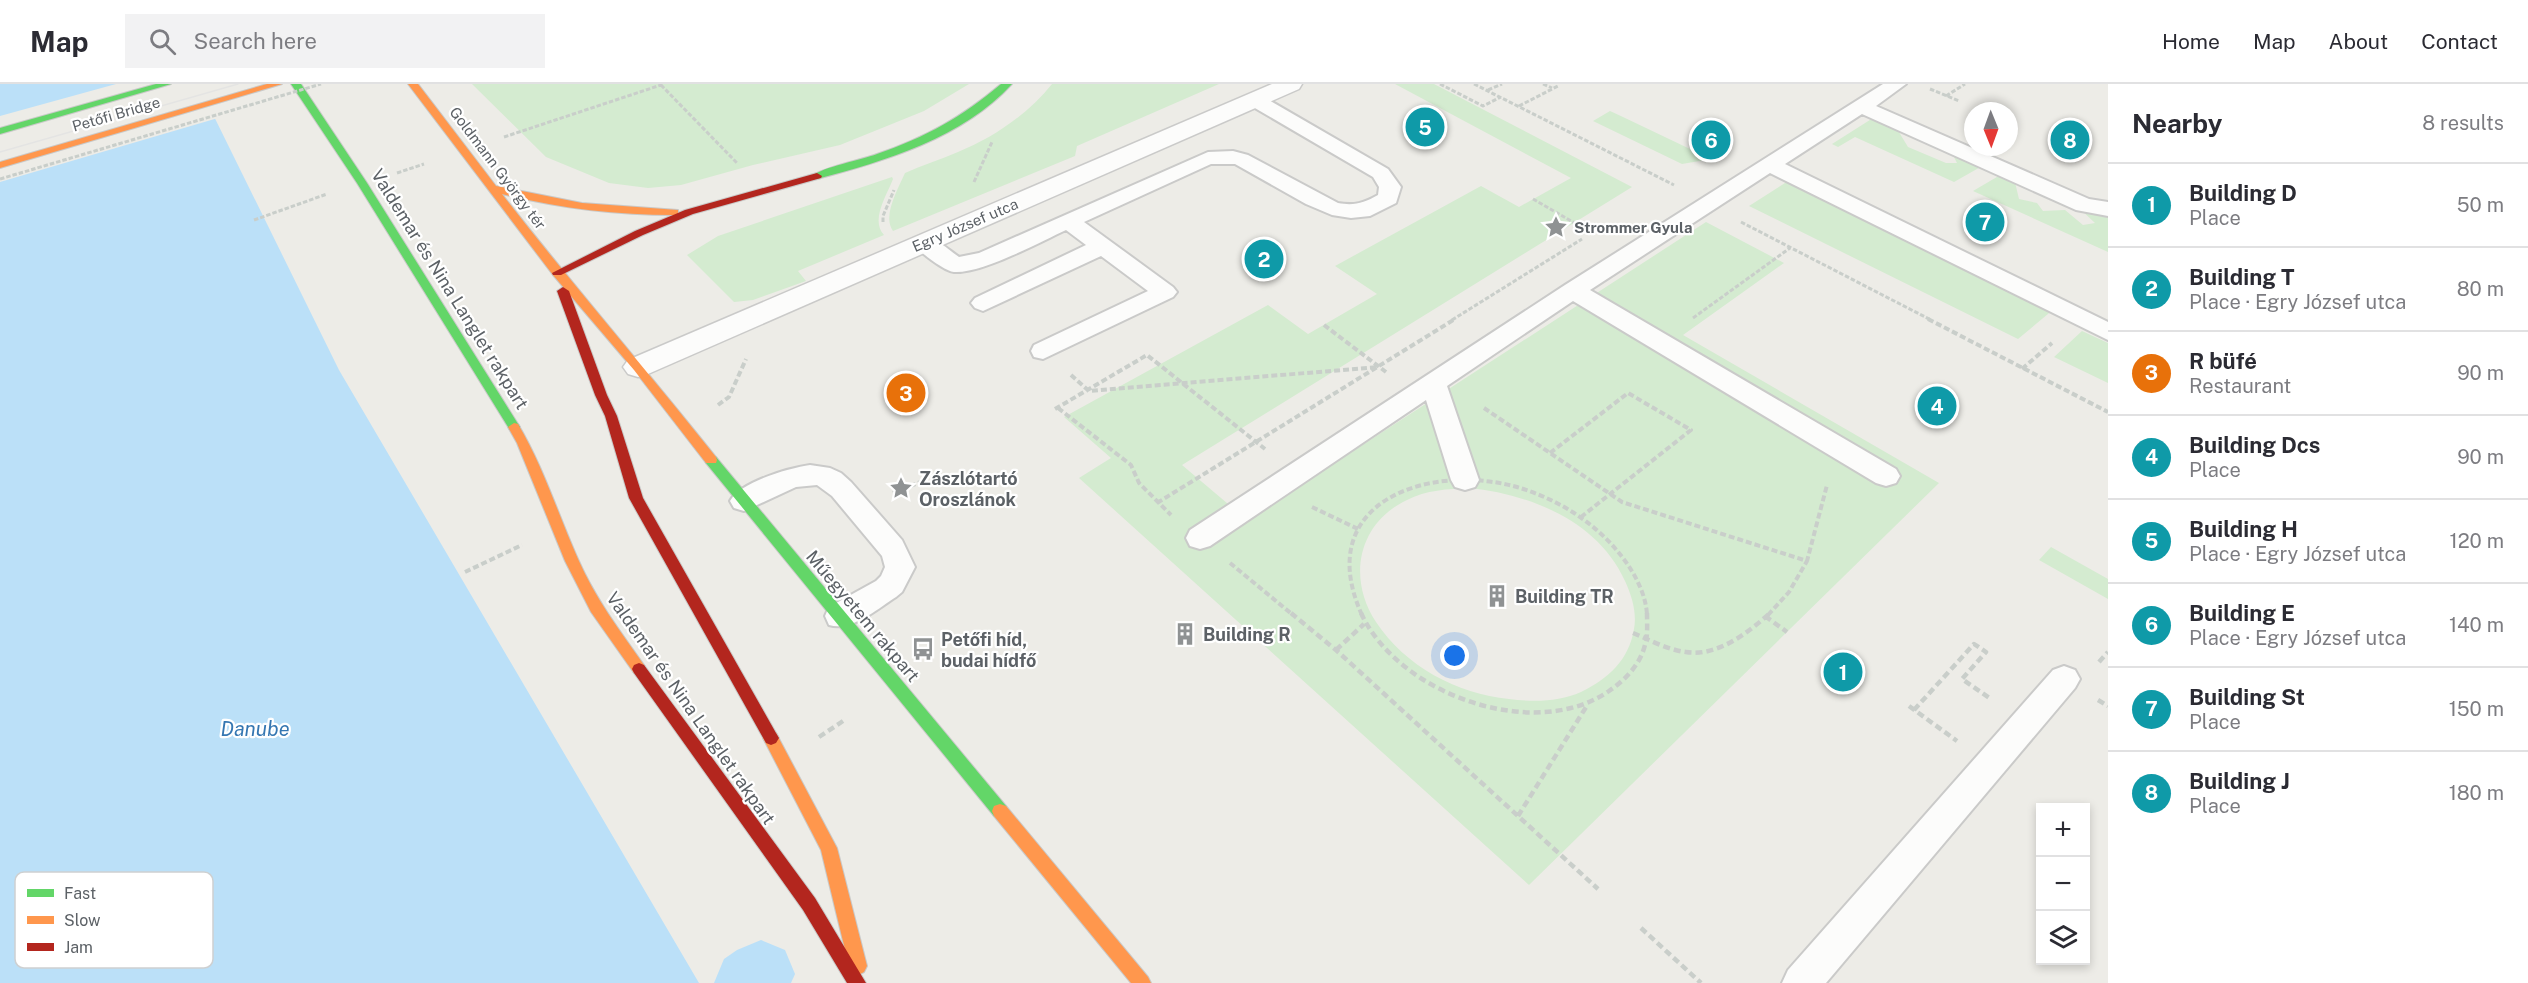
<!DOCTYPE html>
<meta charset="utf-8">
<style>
body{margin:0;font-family:"Public Sans",sans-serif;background:#f2f2f3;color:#2b2b33}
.controls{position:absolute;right:18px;bottom:18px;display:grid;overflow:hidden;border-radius:0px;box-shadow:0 3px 9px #0003}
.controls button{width:54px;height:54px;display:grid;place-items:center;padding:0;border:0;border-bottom:2px solid #e1e1e2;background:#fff;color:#2b2b33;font:30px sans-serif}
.compass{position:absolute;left:1964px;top:18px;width:54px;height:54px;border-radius:50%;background:#fff;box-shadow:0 3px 9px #0003;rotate:179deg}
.you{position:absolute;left:1455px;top:572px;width:21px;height:21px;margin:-15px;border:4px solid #fff;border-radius:50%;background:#1a73e8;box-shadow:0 0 0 9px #1a73e833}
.badge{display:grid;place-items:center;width:39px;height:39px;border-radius:50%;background:#111827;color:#fff;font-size:20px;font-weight:700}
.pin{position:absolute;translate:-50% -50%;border:3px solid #fff;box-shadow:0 2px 6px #0006}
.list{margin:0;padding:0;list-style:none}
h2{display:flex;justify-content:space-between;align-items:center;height:78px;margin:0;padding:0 24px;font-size:26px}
h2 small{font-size:20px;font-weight:400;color:#7c7c81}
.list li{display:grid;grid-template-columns:39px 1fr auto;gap:18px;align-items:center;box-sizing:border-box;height:84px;padding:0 24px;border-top:2px solid #e1e1e2}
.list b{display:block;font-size:22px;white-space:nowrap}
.list p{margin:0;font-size:20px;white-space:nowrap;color:#7c7c81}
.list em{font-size:20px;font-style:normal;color:#7c7c81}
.icon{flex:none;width:33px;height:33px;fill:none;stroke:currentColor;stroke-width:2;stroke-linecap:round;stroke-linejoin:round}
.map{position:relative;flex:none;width:2108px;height:899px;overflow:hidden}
header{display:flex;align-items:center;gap:36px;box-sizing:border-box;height:84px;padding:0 30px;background:#fff;border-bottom:2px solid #e1e1e2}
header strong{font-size:28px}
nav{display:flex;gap:33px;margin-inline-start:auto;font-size:21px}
.search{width:420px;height:54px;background:#f2f2f3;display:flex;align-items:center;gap:15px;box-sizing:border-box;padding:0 21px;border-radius:0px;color:#7c7c81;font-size:22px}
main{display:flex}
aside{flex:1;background:#fff}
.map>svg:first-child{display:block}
.green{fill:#d4ebd0;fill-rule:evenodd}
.water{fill:#bbe0f8}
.pier{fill:#edece7}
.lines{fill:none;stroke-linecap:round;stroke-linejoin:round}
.canal{fill:#bbe0f8;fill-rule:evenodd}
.lane-casing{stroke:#cacac9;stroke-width:4}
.street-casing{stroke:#cacac9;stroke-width:3}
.fast-casing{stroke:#c9c9c8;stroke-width:2}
.slow-casing{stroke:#c9c9c8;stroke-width:2}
.jam-casing{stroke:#c9c9c8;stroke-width:2}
.path-far2{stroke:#c9ceca;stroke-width:3;stroke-dasharray:4.5 2;stroke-linecap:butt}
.path-far1{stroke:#c9ceca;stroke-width:4;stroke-dasharray:6 3;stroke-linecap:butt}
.path{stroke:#c9ceca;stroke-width:4.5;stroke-dasharray:7 4;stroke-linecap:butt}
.lane{fill:#fcfcfb;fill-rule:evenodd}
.street{fill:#fcfcfb;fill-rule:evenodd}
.fast{fill:#63d668;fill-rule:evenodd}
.slow{fill:#ff974d;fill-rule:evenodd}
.jam{fill:#b3261e;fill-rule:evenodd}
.tram{stroke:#e4e4e3;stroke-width:1.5}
.path-bridge{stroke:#c9ceca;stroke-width:3;stroke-dasharray:4.5 2;stroke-linecap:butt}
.labels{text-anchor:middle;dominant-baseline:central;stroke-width:4.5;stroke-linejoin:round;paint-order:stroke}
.far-street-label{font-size:15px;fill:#5c6166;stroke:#fff}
.far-poi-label{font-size:15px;font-weight:bold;fill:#5c6166;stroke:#fff;text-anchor:start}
.street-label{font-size:18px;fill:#5c6166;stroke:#fff}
.poi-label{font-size:18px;font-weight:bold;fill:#5c6166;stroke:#fff;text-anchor:start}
.water-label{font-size:20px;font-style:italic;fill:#3577b2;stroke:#fff}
.key{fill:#fff;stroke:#ced0d1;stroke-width:1.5}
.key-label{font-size:16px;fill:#5c6166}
</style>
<header>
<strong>Map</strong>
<div class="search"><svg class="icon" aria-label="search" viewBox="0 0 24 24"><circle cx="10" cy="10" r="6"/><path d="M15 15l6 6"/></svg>Search here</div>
<nav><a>Home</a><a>Map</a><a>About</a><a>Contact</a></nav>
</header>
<main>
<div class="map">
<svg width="2108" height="899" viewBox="0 0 2108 899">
<rect width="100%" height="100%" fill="#edece7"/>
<!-- green -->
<path class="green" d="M 472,0 L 969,0 L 924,27 L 840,61 L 753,81 L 681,101 L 648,104 L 609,99 L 546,73 Z
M 1052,0 L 1219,0 L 1077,62 L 1075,72 L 893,147 C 882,132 898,105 905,89 C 922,81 940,76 958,68 C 993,54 1028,30 1052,0 Z
M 1395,0 L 1434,0 L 1632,103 L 1182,381 L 1247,436 L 1706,138 L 1784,179 L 1683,251 L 1939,399 L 1529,801 L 1079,394 L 1111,374 L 1064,333 L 1268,221 L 1308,250 L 1377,210 L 1335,182 L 1481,102 L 1519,123 L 1571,94 ZM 1469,404 C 1530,410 1598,437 1625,497 C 1632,512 1637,529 1634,545 C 1629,576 1608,595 1581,608 C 1559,618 1533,618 1509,615 C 1457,610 1405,582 1376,538 C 1347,494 1358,439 1407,416 C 1426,406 1448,405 1469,404 Z
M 1610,27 L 1623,33 L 1711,75 L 1682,80 L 1593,37 Z
M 1873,34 L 1894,40 L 1908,63 L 1946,79 L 1957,79 L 1951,67 L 1984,81 L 1954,98 L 1855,53 L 1838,63 L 1832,60 Z
M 2002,90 L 2014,94 L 2019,115 L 2037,119 L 2043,127 L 2065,126 L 2083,141 L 2095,139 L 2079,124 L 2108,134 L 2108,168 L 1973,107 Z
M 892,93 L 893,95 C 887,111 870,136 884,151 L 798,187 L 806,197 L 753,216 L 734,218 L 687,171 L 718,152 Z
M 1788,97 L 2054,225 L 2018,255 L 1749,122 Z
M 2082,247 L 2108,259 L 2108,299 L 2054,273 Z
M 2051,463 L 2108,495 L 2108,515 L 2039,476 Z"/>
<!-- water -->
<path class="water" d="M 0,0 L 198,0 L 339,286 L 699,899 L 0,899 Z"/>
<!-- pier -->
<path class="pier" d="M 116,0 L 201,0 L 218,34 L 0,98 L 0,32 Z"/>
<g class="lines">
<!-- canal -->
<path class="canal" d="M 761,856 L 785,866 L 795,890 L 791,899 L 714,899 L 724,875 L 737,866 Z"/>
<!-- lane casing -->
<g class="lane-casing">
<path id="lane" d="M 1883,0 L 1906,0 L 1876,22 L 2089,115 L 2108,118 L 2108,132 L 2076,126 L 1862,30 L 1785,80 L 2108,238 L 2108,256 L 1770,89 L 1590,206 L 1896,385 L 1900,392 L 1896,399 L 1886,402 L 1876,399 L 1573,217 L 1447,302 L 1479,396 L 1475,403 L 1465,406 L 1455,403 L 1451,396 L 1426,316 L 1210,462 L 1200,465 L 1190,462 L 1186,454 L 1190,446 L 1565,201 Z
M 1255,10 L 1262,12 L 1388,85 L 1401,103 L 1396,119 L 1370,132 L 1351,134 L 1332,131 L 1306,120 L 1235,80 L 1211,80 L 1084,138 L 1173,203 L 1177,208 L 1173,213 L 1043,275 L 1034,273 L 1031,267 L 1034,261 L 1148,207 L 1101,172 L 983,227 L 975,224 L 971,219 L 975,214 L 1086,161 L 1066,146 C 1040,158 981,190 954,188 C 944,187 918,167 913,159 L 916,154 C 933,150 946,164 959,173 L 979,169 L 1208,68 L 1233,67 L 1248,71 L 1338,119 C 1354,122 1364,119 1378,111 L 1379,103 L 1373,93 L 1248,20 L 1245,16 L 1248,12 Z
M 810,381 L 830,384 L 841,389 L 851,398 L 902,456 L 915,483 L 902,508 L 896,513 C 877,525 852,548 829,541 L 825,532 L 829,523 L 876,497 L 881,492 L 885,483 L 882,472 L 832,412 L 817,401 L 796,403 L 744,427 L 734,424 L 730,417 C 740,398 789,384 810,381 Z
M 2064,582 L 2075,586 L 2080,595 L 2075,604 L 1826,899 L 1782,899 L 1788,886 L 2053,586 Z"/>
</g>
<!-- street casing -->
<g class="street-casing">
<path id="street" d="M 1272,0 L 1302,0 L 1299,5 L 648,290 L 638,293 L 628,290 L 623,283 L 628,276 Z"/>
</g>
<!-- fast casing -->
<g class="fast-casing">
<path id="fast" d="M 156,0 L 171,0 L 0,50 L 0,44 Z
M 291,0 L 301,0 L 367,99 L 518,340 L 520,343 L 518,346 L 510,346 L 357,99 Z
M 1001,0 L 1012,0 C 963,54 885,77 817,95 L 812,92 C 823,83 861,76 877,70 C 926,53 962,33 1001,0 Z
M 711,371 L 716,373 L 1006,722 L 1008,727 L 1006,732 L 1000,734 L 994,732 L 706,379 L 705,376 Z"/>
</g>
<!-- slow casing -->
<g class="slow-casing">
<path id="slow" d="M 267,0 L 282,0 L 0,84 L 0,78 Z
M 408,0 L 418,0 L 496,102 L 582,119 L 678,126 L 678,130 L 674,131 C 616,131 558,124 502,110 C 571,199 645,284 716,373 L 717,376 L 716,379 L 706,379 L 634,286 L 553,191 Z
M 514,339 L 518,340 C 543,382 558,430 578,475 C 595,514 620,547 644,581 L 646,585 L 644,589 L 639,591 L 634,589 L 591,528 L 565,477 L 517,359 L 508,343 Z
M 771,647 L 776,649 L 837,764 L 867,882 L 864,888 L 858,891 L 852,888 L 849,882 L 821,766 L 763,654 L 766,649 Z
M 1000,720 L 1006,722 L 1148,893 L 1151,899 L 1131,899 L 994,732 L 992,727 L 994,722 Z"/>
</g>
<!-- jam casing -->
<g class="jam-casing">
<path id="jam" d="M 817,89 L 822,92 L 821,94 L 693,130 L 643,151 L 561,191 L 553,191 L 552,189 L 635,147 L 685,126 Z
M 563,203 L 569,207 L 607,311 L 617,332 L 643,414 L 776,649 L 779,654 L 776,659 L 771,661 L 766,659 L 629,414 L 605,332 L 595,311 L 557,207 Z
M 639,579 L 644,581 L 815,814 L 866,899 L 847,899 L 803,826 L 634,589 L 632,585 L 634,581 Z"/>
</g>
<!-- path-far2 -->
<path class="path-far2" d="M 1440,0 L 1483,22 L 1501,13
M 1474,0 L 1674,101
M 1543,0 L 1552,4
M 661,1 L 737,79
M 1930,5 L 1959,17
M 1488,6 L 1502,0
M 1946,12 L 1965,0
M 1519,22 L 1558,2
M 504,53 L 664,0
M 397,89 L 424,80
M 974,98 L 992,58
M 1533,115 L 1592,149
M 254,136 L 327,110
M 883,138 L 883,132 L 894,106
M 1741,138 L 1931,236
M 1693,234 L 1790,164
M 1452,236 L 1582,155"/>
<!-- path-far1 -->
<path class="path-far1" d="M 1928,235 L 2108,328
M 1324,241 L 1386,288
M 2022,285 L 2052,259
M 1071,291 L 1089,307 L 1378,283
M 718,321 L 729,313 L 746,275
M 1058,324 L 1131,381 L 1139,399 L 1171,431
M 1484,324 L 1622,418 L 1807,477 L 1827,401
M 1055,325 L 1147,271 L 1265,365
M 1550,369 L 1628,309 L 1691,346 L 1581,433
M 893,409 L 923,397
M 1157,419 L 1455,235
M 1312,423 L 1358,445
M 1230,479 L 1293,531
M 465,488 L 522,461
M 1362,531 C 1311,419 1427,378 1517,403 C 1557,415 1593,437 1619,469 C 1633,486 1646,509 1647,531
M 1768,531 L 1789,508 L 1807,477"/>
<!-- path -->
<path class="path" d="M 1291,529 L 1336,566 L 1598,805
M 1361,529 C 1398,610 1534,659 1609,607 C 1625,596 1640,581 1645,561 C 1648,551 1647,540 1647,529
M 1765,532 L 1787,548
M 1633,549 C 1650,556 1668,566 1686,568 C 1717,573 1748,549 1770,529
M 1336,566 L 1364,540
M 2099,578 L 2108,568
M 2098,616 L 2108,622
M 1909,622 L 1957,657
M 1914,626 L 1974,560 L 1986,568 L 1962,595 L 1991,615
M 819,653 L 843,637
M 1518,732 L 1588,620
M 1641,844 L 1701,899"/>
<!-- lane -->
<use href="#lane" class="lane"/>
<!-- street -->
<use href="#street" class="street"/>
<!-- fast -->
<use href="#fast" class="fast"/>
<!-- slow -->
<use href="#slow" class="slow"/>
<!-- jam -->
<use href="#jam" class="jam"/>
<!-- tram -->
<path class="tram" d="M 0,68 L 238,0"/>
<!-- path-bridge -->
<path class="path-bridge" d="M 0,95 L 321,0"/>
</g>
<!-- icons -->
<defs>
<g id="sight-bare" transform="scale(1.8)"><path d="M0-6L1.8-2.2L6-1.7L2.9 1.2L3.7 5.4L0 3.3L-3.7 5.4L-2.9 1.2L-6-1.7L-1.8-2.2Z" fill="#8f9293" stroke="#fff" stroke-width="2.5" paint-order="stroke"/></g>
<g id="building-bare" transform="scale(1.8)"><path d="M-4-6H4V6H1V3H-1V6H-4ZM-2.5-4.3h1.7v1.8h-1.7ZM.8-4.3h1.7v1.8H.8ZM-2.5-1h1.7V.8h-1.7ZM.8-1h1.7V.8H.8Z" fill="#8f9293" stroke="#fff" stroke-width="2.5" paint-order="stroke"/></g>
<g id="bus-bare" transform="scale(1.8)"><path d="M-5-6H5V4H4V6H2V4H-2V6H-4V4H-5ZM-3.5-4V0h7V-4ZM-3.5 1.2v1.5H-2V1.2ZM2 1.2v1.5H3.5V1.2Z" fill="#8f9293" stroke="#fff" stroke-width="2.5" paint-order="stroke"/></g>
</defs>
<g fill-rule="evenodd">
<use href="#sight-bare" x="1556" y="143"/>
<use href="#sight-bare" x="901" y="404"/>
<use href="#building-bare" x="1497" y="512"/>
<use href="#building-bare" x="1185" y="550"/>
<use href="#bus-bare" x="923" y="565"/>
</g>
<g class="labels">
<!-- far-street labels -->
<g class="far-street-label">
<text transform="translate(116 30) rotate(-16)">Petőfi Bridge</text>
<text transform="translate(498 84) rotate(53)">Goldmann György tér</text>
<text transform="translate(965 141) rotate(-23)">Egry József utca</text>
</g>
<!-- far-poi labels -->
<g class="far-poi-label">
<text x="1574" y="143">Strommer Gyula</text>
</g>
<!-- street labels -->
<g class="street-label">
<text transform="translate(450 205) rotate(58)">Valdemar és Nina Langlet rakpart</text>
<text transform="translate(863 532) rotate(50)">Műegyetem rakpart</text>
<text transform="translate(691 624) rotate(55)">Valdemar és Nina Langlet rakpart</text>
</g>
<!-- poi labels -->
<g class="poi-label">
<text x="919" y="394">Zászlótartó<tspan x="919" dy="21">Oroszlánok</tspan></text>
<text x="1515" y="512">Building TR</text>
<text x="1203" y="550">Building R</text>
<text x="941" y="555">Petőfi híd,<tspan x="941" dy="21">budai hídfő</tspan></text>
</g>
<!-- water labels -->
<g class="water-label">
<text x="255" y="645">Danube</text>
</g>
</g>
<!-- legend -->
<rect x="15" y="788" width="198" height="96" rx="9" class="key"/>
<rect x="27" y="805" width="27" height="8" fill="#63d668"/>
<rect x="27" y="832" width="27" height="8" fill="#ff974d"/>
<rect x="27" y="859" width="27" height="8" fill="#b3261e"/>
<g class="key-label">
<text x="64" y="815">Fast</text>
<text x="64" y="842">Slow</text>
<text x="64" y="869">Jam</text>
</g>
</svg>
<div class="controls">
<button>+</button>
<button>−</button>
<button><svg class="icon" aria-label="layers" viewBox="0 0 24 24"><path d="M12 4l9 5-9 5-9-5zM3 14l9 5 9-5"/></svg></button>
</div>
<svg class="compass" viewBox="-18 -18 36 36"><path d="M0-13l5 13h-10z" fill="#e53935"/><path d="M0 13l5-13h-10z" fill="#7c7c81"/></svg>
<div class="you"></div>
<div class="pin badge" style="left:1843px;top:588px;background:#0f9aa8">1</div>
<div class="pin badge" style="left:1264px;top:175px;background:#0f9aa8">2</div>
<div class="pin badge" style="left:906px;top:309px;background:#e8710a">3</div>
<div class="pin badge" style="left:1937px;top:322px;background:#0f9aa8">4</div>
<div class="pin badge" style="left:1425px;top:43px;background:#0f9aa8">5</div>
<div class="pin badge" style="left:1711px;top:56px;background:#0f9aa8">6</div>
<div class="pin badge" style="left:1985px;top:138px;background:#0f9aa8">7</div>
<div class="pin badge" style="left:2070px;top:56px;background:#0f9aa8">8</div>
</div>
<aside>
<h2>Nearby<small>8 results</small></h2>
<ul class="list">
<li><span class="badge" style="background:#0f9aa8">1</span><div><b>Building D</b><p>Place</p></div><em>50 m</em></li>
<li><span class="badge" style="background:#0f9aa8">2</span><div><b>Building T</b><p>Place · Egry József utca</p></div><em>80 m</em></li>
<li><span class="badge" style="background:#e8710a">3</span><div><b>R büfé</b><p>Restaurant</p></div><em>90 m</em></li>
<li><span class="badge" style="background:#0f9aa8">4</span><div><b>Building Dcs</b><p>Place</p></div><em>90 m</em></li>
<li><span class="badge" style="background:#0f9aa8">5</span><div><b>Building H</b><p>Place · Egry József utca</p></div><em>120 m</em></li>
<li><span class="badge" style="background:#0f9aa8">6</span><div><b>Building E</b><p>Place · Egry József utca</p></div><em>140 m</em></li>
<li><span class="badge" style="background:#0f9aa8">7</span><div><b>Building St</b><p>Place</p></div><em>150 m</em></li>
<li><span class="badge" style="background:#0f9aa8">8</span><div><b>Building J</b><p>Place</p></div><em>180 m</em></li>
</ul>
</aside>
</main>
